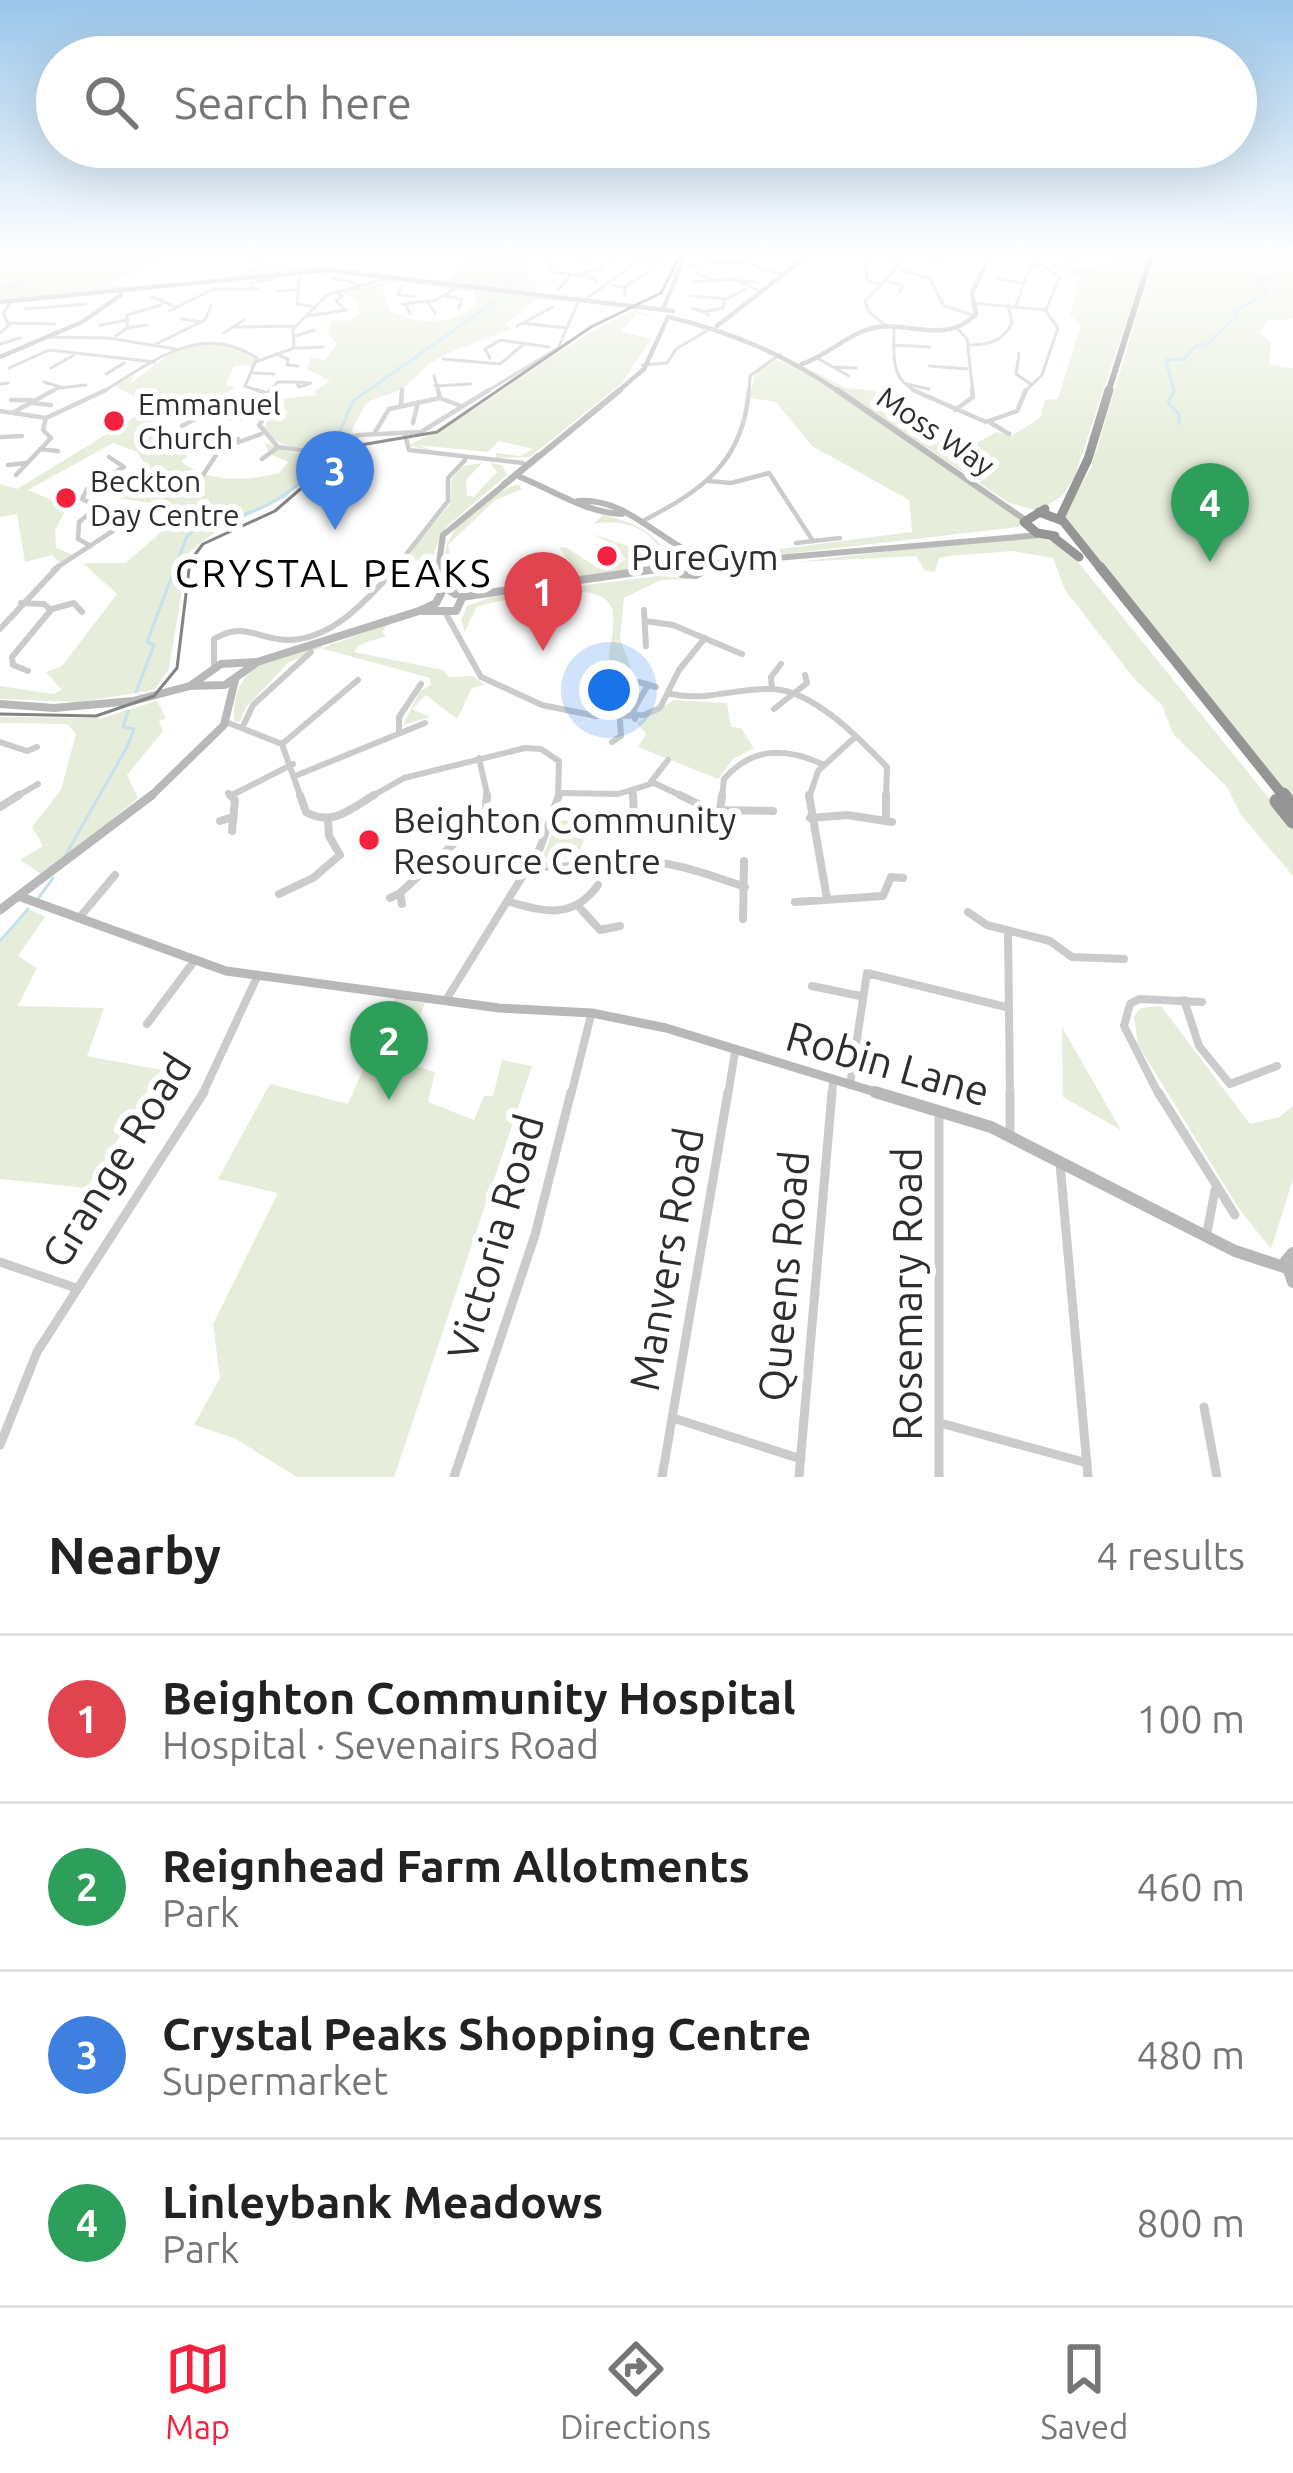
<!DOCTYPE html>
<meta charset="utf-8">
<style>
body{margin:0;font-family:Ubuntu,sans-serif;background:#f6f6f6;color:#222}
.you{position:absolute;left:609px;top:690px;width:42px;height:42px;margin:-30px;border:9px solid #fff;border-radius:50%;background:#1a73e8;box-shadow:0 0 0 18px #1a73e833}
.badge{display:grid;place-items:center;width:78px;height:78px;border-radius:50%;background:#f4213f;color:#fff;font-size:39px;font-weight:700}
.pin{position:absolute;translate:-50% -99px;filter:drop-shadow(0 3px 6px #0008)}
.pin::after{content:'';position:absolute;top:63px;width:42px;height:36px;background:inherit;clip-path:polygon(0 0,100% 0,50% 100%)}
.list{margin:0;padding:0;list-style:none}
h2{display:flex;justify-content:space-between;align-items:center;height:156px;margin:0;padding:0 48px;font-size:51px}
h2 small{font-size:39px;font-weight:400;color:#767676}
.list li{display:grid;grid-template-columns:78px 1fr auto;gap:36px;align-items:center;box-sizing:border-box;height:168px;padding:0 48px;border-top:3px solid #e0e0e0}
.list b{display:block;font-size:45px;white-space:nowrap}
.list p{margin:0;font-size:39px;white-space:nowrap;color:#767676}
.list em{font-size:39px;font-style:normal;color:#767676}
.icon{flex:none;width:66px;height:66px;fill:none;stroke:currentColor;stroke-width:2;stroke-linecap:round;stroke-linejoin:round}
.map{position:relative;flex:none;width:1293px;height:1477px;overflow:hidden}
.search{position:absolute;background:#fff;box-shadow:0 12px 48px #0002;left:36px;right:36px;top:36px;height:132px;display:flex;align-items:center;gap:30px;box-sizing:border-box;padding:0 42px;border-radius:66px;color:#767676;font-size:45px}
.sheet{height:828px;background:#fff}
nav{display:flex;justify-content:space-around;align-items:center;box-sizing:border-box;height:168px;border-top:3px solid #e0e0e0;background:#fff;font-size:33px;color:#767676}
nav a{display:grid;justify-items:center;gap:6px}
nav .on{color:#f4213f}
.map>svg:first-child{display:block}
.green{fill:#e6edda;fill-rule:evenodd}
.lines{fill:none;stroke-linecap:round;stroke-linejoin:round}
.stream{stroke:#c5e1ee;stroke-width:3}
.street-far4{stroke:#cbcbcb;stroke-width:3}
.street-far3{stroke:#cbcbcb;stroke-width:4.5}
.street-far2{stroke:#cbcbcb;stroke-width:6}
.street-far1{stroke:#cbcbcb;stroke-width:8}
.street{stroke:#cbcbcb;stroke-width:9}
.secondary-far4{stroke:#b8b8b8;stroke-width:4.5}
.secondary-far3{stroke:#b8b8b8;stroke-width:6}
.secondary-far2{stroke:#b8b8b8;stroke-width:8}
.secondary-far1{stroke:#b8b8b8;stroke-width:9}
.secondary{stroke:#b8b8b8;stroke-width:12}
.highway-far3{stroke:#959595;stroke-width:6}
.highway-far2{stroke:#959595;stroke-width:9}
.highway-far1{stroke:#959595;stroke-width:10}
.highway{stroke:#959595;stroke-width:15}
.tram{stroke:#838383;stroke-width:3}
.poi-dot{fill:#f4213f;stroke:#fff;stroke-width:4.5}
.labels{text-anchor:middle;dominant-baseline:central;stroke-width:12;stroke-linejoin:round;paint-order:stroke}
.far-poi-label{font-size:30px;fill:#2e2e2e;stroke:#fff;text-anchor:start}
.far-street-label{font-size:30px;fill:#2e2e2e;stroke:#fff}
.poi-label{font-size:36px;fill:#2e2e2e;stroke:#fff;text-anchor:start}
.neighbourhood-label{font-size:39px;letter-spacing:3px;fill:#000;stroke:#fff}
.near-street-label{font-size:42px;fill:#2e2e2e;stroke:#fff}
</style>
<div class="map">
<svg width="1293" height="1477" viewBox="0 0 1293 1477">
<rect width="100%" height="100%" fill="#fff"/>
<!-- green -->
<path class="green" d="M 0,256 L 260,256 L 265,262 L 445,284 L 470,256 L 529,256 L 528,280 L 560,283 L 567,278 L 562,284 L 536,286 L 536,294 L 585,296 L 577,299 L 323,269 L 0,301 ZM 172,257 L 261,263 C 224,289 148,291 105,285 Z
M 1118,256 L 1148,256 L 1074,478 L 1062,496 L 1038,511 L 1009,503 L 807,367 L 845,388 L 871,390 L 976,443 L 997,432 L 1011,436 L 1040,418 L 1045,400 L 1058,399 L 1081,325 L 1070,314 L 1081,277 L 1057,271 L 1100,266 L 1100,260 L 1114,262 Z
M 1155,256 L 1293,256 L 1293,319 L 1267,321 L 1260,333 L 1271,343 L 1269,364 L 1293,368 L 1293,800 L 1063,517 L 1091,468 Z
M 391,280 L 574,302 L 536,299 L 505,325 L 513,328 C 487,340 460,346 434,361 C 421,368 410,387 397,391 C 362,404 370,396 351,432 L 356,434 C 320,446 292,459 263,430 L 280,399 L 317,395 L 314,391 L 330,381 L 307,369 L 311,357 L 325,360 L 337,344 L 328,334 L 332,320 L 349,321 L 360,312 L 356,299 L 340,293 ZM 394,281 L 473,292 L 477,304 C 449,325 422,326 390,311 L 382,287 Z
M 635,310 L 657,319 L 637,313 L 621,331 L 651,339 L 622,383 L 530,457 L 496,458 L 496,453 L 520,456 L 533,449 L 499,441 L 488,452 L 417,445 L 447,455 L 408,445 C 487,412 554,344 635,310 Z
M 195,345 C 218,343 246,339 256,364 L 251,375 L 250,365 L 234,366 L 226,385 L 236,388 L 208,401 L 161,402 L 155,406 L 164,407 L 151,411 L 162,434 L 178,437 L 168,440 L 171,447 L 188,456 L 181,461 C 207,483 248,481 279,473 L 288,462 L 270,454 L 264,442 L 294,453 L 336,450 L 285,498 L 215,532 L 188,553 L 169,669 L 154,690 L 80,702 L 0,699 L 0,686 L 53,694 L 62,690 L 46,672 L 62,666 L 117,594 L 83,563 L 126,563 L 162,531 L 159,521 L 179,515 L 169,506 L 112,497 L 146,465 L 137,452 L 113,443 L 28,490 L 59,503 L 71,500 L 55,530 L 56,548 L 73,555 L 60,563 L 52,555 L 25,562 L 17,514 L 0,517 L 0,484 L 17,489 L 130,420 L 142,410 L 134,396 L 114,386 L 135,375 L 128,385 L 170,354 Z
M 772,360 C 809,358 979,490 1020,519 L 1019,527 L 759,557 L 757,552 L 912,532 L 909,500 L 812,446 L 776,402 L 750,398 L 755,373 Z
M 482,463 L 466,480 L 467,495 L 474,497 L 497,472 L 490,463 L 502,465 L 507,475 L 446,527 L 431,559 L 409,560 L 407,555 L 450,504 L 452,478 L 463,466 Z
M 518,484 L 522,489 L 495,500 L 448,545 L 455,579 C 481,594 533,589 556,564 L 557,575 L 578,572 L 559,548 L 566,547 L 598,568 L 626,560 L 615,545 L 592,534 L 631,547 L 644,563 L 663,561 C 658,528 620,518 594,524 L 603,515 C 633,522 655,531 673,562 L 469,595 L 449,588 C 427,541 475,500 518,484 Z
M 1014,536 C 1042,537 1060,540 1078,562 L 1293,828 L 1293,876 L 1241,815 L 1227,787 L 1173,734 L 1162,705 L 1136,681 L 1065,590 L 1053,558 L 1012,551 L 949,556 L 939,558 L 935,572 L 925,571 L 916,556 L 798,562 Z
M 658,576 L 696,579 L 661,580 L 624,598 L 620,639 L 631,668 L 603,714 L 596,712 L 614,684 C 613,678 610,672 609,666 C 607,650 617,627 612,609 C 602,574 502,600 476,607 L 465,632 L 461,620 L 467,606 L 491,597 Z
M 388,624 L 382,632 L 386,636 L 359,645 L 354,652 L 443,670 L 449,677 L 473,676 L 485,685 L 472,688 L 457,719 L 426,695 L 412,709 L 430,717 L 403,725 L 420,691 L 431,685 L 430,678 L 320,648 L 288,663 L 245,708 L 240,722 L 234,721 C 232,662 273,658 323,642 L 322,648 Z
M 674,700 L 727,703 L 731,727 L 741,728 L 754,748 L 733,759 L 718,779 L 638,747 L 646,734 L 637,723 Z
M 157,701 L 166,718 L 159,721 L 163,731 L 127,775 L 138,798 L 44,876 L 20,860 L 43,846 L 32,827 L 61,790 L 76,734 L 67,724 L 0,723 L 0,717 L 102,718 Z
M 558,820 L 600,823 L 599,834 L 585,836 L 578,857 L 541,860 Z
M 28,909 L 45,917 L 18,956 L 37,968 L 18,1006 L 104,1008 L 87,1056 L 161,1070 L 87,1188 L 0,1179 L 0,942 Z
M 395,998 L 425,1003 L 402,1062 L 435,1072 L 428,1102 L 474,1120 L 484,1096 L 493,1096 L 502,1060 L 532,1066 L 394,1477 L 297,1477 L 234,1438 L 194,1425 L 220,1378 L 213,1324 L 278,1193 L 218,1179 L 270,1084 L 348,1104 Z
M 1161,1006 L 1250,1124 L 1279,1117 L 1293,1106 L 1293,1179 L 1271,1249 L 1240,1210 L 1138,1045 L 1134,1016 L 1141,1008 Z
M 1062,1027 L 1121,1130 L 1063,1097 Z"/>
<g class="lines">
<!-- stream -->
<path class="stream" d="M 0,289 L 23,282
M 509,290 L 518,256
M 1179,424 L 1179,414 L 1168,403 L 1174,391 L 1166,360 L 1184,359 L 1196,346 L 1205,346 L 1237,316 L 1235,311 L 1268,292 L 1257,279 L 1273,278 L 1259,272 L 1263,263 L 1277,259 L 1274,256
M 337,438 L 353,401 L 501,297
M 136,692 L 154,645 L 147,642 L 187,536 C 203,522 220,521 240,516 C 276,505 310,480 331,449
M 65,856 L 127,747 L 134,729 L 123,727 L 128,711
M 37,900 L 53,878
M 0,941 L 28,909"/>
<!-- street-far4 -->
<path class="street-far4" d="M 550,256 L 550,272 L 584,276
M 575,256 L 591,263
M 604,256 L 618,261
M 706,256 L 714,262 L 749,262
M 746,256 L 757,267 L 782,275
M 858,256 L 865,259 L 867,281 L 880,284
M 877,256 L 903,261
M 1028,256 L 1060,277 L 1046,309
M 927,258 L 946,261
M 645,259 L 663,261
M 692,265 L 701,264
M 1052,267 L 1084,256
M 896,268 L 930,279 L 944,306 L 976,316
M 698,274 L 712,280
M 299,278 L 297,304 L 311,306
M 332,278 L 353,282 L 359,289
M 997,279 L 1023,283
M 742,281 L 756,282
M 884,281 L 903,285 L 900,292
M 596,282 L 583,272 L 602,269
M 694,282 L 735,279 L 761,292
M 402,285 L 398,295 L 415,296
M 613,285 L 626,288 L 624,296
M 624,287 L 650,271
M 217,289 L 258,289
M 254,289 L 252,283 L 272,279
M 558,290 L 569,277
M 276,291 L 296,290
M 446,296 L 462,299 L 459,308
M 690,296 L 727,299 L 745,289
M 152,297 L 174,306
M 583,301 L 645,256
M 428,302 L 435,313
M 405,303 L 410,314
M 972,303 L 1045,310
M 402,304 L 436,300 L 454,289
M 1016,305 L 1030,268 L 1038,265
M 692,308 L 704,312
M 25,309 L 86,304
M 169,311 L 216,288
M 127,315 L 161,305
M 709,315 L 704,312 L 723,308 L 725,299
M 307,316 L 346,310 L 336,301 L 342,296 L 337,292
M 182,319 L 202,322
M 10,323 L 55,324
M 522,323 L 566,328
M 100,325 L 128,320
M 517,326 L 553,307
M 233,327 L 295,326
M 888,327 L 869,312 L 865,301 L 908,256
M 894,327 C 894,357 889,380 920,393
M 127,328 L 147,325
M 957,328 L 967,339 L 973,393
M 0,333 L 9,325 L 3,313 L 11,302
M 224,333 L 244,320
M 116,336 L 127,328 L 127,315
M 296,336 L 314,330
M 50,337 L 108,338 L 176,349
M 0,344 L 20,338
M 156,344 L 205,320 L 211,306
M 893,345 L 930,347
M 968,345 C 988,345 1003,342 1012,323 L 1008,305
M 296,348 L 323,347
M 1019,353 L 1016,374 L 1032,385
M 280,356 L 288,359 L 287,365 L 298,366
M 490,358 L 485,349 L 500,340 L 549,347
M 443,359 L 500,364 L 525,343
M 819,359 L 849,376
M 258,361 L 294,348 L 293,329 L 327,295 L 388,278
M 642,365 L 667,363 L 676,349 L 710,329
M 929,366 L 967,369
M 832,367 L 856,368
M 9,368 L 49,350 L 155,362
M 51,368 L 74,355
M 254,373 L 274,374
M 106,374 L 124,363
M 434,376 L 439,393
M 44,382 L 60,387 L 49,393
M 296,382 L 311,383 L 299,387 Z
M 0,384 L 8,383
M 906,384 L 929,389
M 435,386 L 471,384
M 60,388 L 86,385
M 268,392 L 278,382 L 296,382
M 101,393 C 151,363 201,320 257,358 L 245,386 L 265,393
M 484,393 L 558,348 L 579,300
M 749,393 L 750,376 L 780,354
M 1023,393 L 1042,375 L 1058,328 L 1045,310"/>
<!-- street-far3 -->
<path class="street-far3" d="M 257,390 L 278,398 L 259,425 L 278,447 L 308,451 L 359,435 L 421,432 L 489,390
M 438,390 L 440,398 L 461,406
M 913,390 L 986,422 L 1017,411 L 1026,390
M 11,400 L 31,400
M 32,403 L 51,405
M 401,404 L 402,390
M 240,409 L 248,410 L 244,417
M 955,410 L 973,397 L 972,390
M 0,411 L 46,418 L 106,390
M 167,411 L 214,419 L 263,417
M 14,412 L 54,390
M 413,423 L 418,402
M 991,423 L 1009,434
M 182,426 L 201,416
M 374,434 L 389,409 L 440,398
M 405,435 L 409,450 L 523,463
M 1,437 L 22,436
M 196,444 L 217,437 L 238,439
M 40,449 L 58,451
M 262,459 L 278,447
M 8,465 L 26,463
M 16,475 L 51,438 L 43,430 L 46,418
M 203,475 L 220,449 L 261,434
M 708,481 L 731,483 L 769,473 L 813,541
M 641,522 C 702,490 743,464 749,390
M 796,543 L 840,538
M 91,546 L 78,539 L 79,522 L 96,508
M 53,570 L 119,527 L 120,518 L 82,499 L 87,489 L 124,467 L 109,457
M 394,570 L 448,501 L 448,478 L 465,460"/>
<!-- street-far2 -->
<path class="street-far2" d="M 21,603 L 44,604 L 51,610 L 12,657 L 13,665 L 28,671
M 52,609 L 74,603 L 82,612
M 644,610 L 646,646
M 445,612 L 481,677 L 542,705 L 596,716 L 644,715 L 660,708 L 679,670 L 705,638
M 645,621 L 673,625 L 742,654
M 0,629 L 58,567
M 214,669 L 214,639 C 244,621 256,639 287,640 C 333,640 369,598 397,567
M 639,682 L 656,687
M 772,689 L 771,677 L 781,664
M 671,694 C 707,702 738,687 773,689 C 814,691 860,739 887,767 L 886,798
M 774,709 L 807,683 L 805,675
M 635,719 L 634,709 L 648,685
M 226,722 L 282,744 L 301,798
M 243,726 L 253,705 L 311,652
M 399,731 L 399,717 L 421,684
M 0,742 L 27,751 L 37,747
M 612,742 L 621,736 L 620,721
M 282,744 L 358,680
M 479,758 L 488,798
M 295,776 L 425,723
M 650,783 L 668,760
M 631,791 L 634,798
M 228,793 L 233,798
M 562,793 L 618,794 L 654,783 L 686,798
M 234,794 L 293,764
M 14,798 L 38,784
M 369,798 L 404,778 L 525,748 L 541,749 L 559,761 L 558,798
M 722,798 L 724,779 C 752,747 785,747 822,764
M 809,798 L 818,771 L 853,739"/>
<!-- street-far1 -->
<path class="street-far1" d="M 230,795 L 235,800 L 232,831
M 300,795 L 306,812 C 332,827 351,809 374,795
M 633,795 L 634,818
M 680,795 L 710,810 L 773,811
M 809,795 L 827,899
M 0,807 L 19,795
M 720,811 L 722,795
M 810,818 L 847,815 L 892,822
M 220,821 L 233,817
M 886,821 L 886,795
M 528,864 C 560,872 591,861 623,860 C 667,859 705,873 745,887
M 400,893 L 485,815 L 487,795
M 279,894 L 313,878 L 340,855 L 329,836 L 328,820
M 390,898 L 400,893 L 402,904
M 507,901 C 544,912 573,920 598,885
M 795,902 L 883,896 L 891,877 L 903,878
M 580,908 L 600,930 L 620,926
M 968,912 L 987,925 L 1050,941 L 1072,957 L 1124,959
M 80,917 L 115,875
M 743,919 L 744,861
M 1008,931 L 1010,1095
M 812,986 L 860,996
M 446,1000 L 540,848 L 559,795
M 1184,1000 L 1199,1046 L 1230,1084 L 1277,1066
M 147,1024 L 195,960
M 850,1085 L 867,973 L 1006,1007
M 202,1095 L 258,975
M 571,1095 L 591,1015
M 728,1095 L 735,1052
M 832,1095 L 833,1081
M 1159,1095 L 1124,1026 L 1130,1004 L 1139,999 L 1202,1002"/>
<!-- street -->
<path class="street" d="M 1010,1092 L 1010,1135
M 1158,1092 L 1235,1215
M 939,1114 L 939,1477
M 1060,1164 L 1088,1477
M 1207,1233 L 1215,1190
M 0,1262 L 76,1288
M 1204,1407 L 1217,1477
M 673,1418 L 801,1459
M 940,1423 L 1087,1463
M 0,1445 L 37,1352 L 204,1092
M 454,1477 L 535,1235 L 571,1092
M 662,1477 L 728,1092
M 799,1477 L 832,1092"/>
<!-- secondary-far4 -->
<path class="secondary-far4" d="M 0,302 L 328,270 L 673,311
M 663,309 L 685,256
M 669,317 C 734,333 786,355 841,393
M 717,326 L 807,256
M 0,357 L 82,322 L 121,295
M 802,364 C 826,356 845,336 869,329 C 906,318 945,347 976,314 L 972,293 L 989,256
M 616,393 L 644,369 L 668,317"/>
<!-- secondary-far3 -->
<path class="secondary-far3" d="M 837,390 L 1024,519
M 520,477 C 555,491 586,513 622,514
M 504,484 L 538,456
M 578,501 C 633,497 666,553 720,563 L 1040,535
M 674,551 L 681,570
M 438,570 L 443,535 L 620,390
M 650,570 L 676,566
M 705,570 L 713,565"/>
<!-- secondary-far2 -->
<path class="secondary-far2" d="M 437,567 L 444,587 L 455,594
M 679,567 L 682,574 L 696,575 L 710,567
M 461,597 L 671,567
M 423,611 L 456,611 L 462,598
M 190,686 L 221,664 L 257,662 L 419,611 L 436,603 L 444,588
M 0,704 L 54,708 L 133,701 L 190,686 L 225,685 L 256,663
M 149,798 L 224,725 L 235,680"/>
<!-- secondary-far1 -->
<path class="secondary-far1" d="M 21,897 L 226,971 L 499,1008 L 592,1013 L 666,1028 L 885,1095
M 0,910 L 152,795"/>
<!-- secondary -->
<path class="secondary" d="M 875,1092 L 991,1127 L 1235,1251 L 1287,1268
M 1293,1253 L 1286,1261 L 1293,1282"/>
<!-- highway-far3 -->
<path class="highway-far3" d="M 1108,393 L 1151,256"/>
<!-- highway-far2 -->
<path class="highway-far2" d="M 1045,509 L 1024,522 L 1037,533 L 1055,536
M 1039,512 L 1063,521 L 1102,570
M 1060,518 L 1088,459 L 1109,390
M 1052,536 L 1079,557"/>
<!-- highway-far1 -->
<path class="highway-far1" d="M 1100,567 L 1285,798"/>
<!-- highway -->
<path class="highway" d="M 1283,795 L 1293,808
M 1277,801 L 1293,821"/>
<!-- tram -->
<path class="tram" d="M 0,714 L 96,716 L 154,696 L 177,668 L 190,561 L 203,544 L 275,511 L 349,447 L 437,432 L 591,327 L 661,293 L 680,256"/>
</g>
<!-- sky -->
<linearGradient id="sky" x2="0" y2="1"><stop stop-color="#9ac6ea"/><stop offset="0.55" stop-color="#fff"/><stop offset="1" stop-color="#fff" stop-opacity="0"/></linearGradient>
<rect width="1293" height="462" fill="url(#sky)"/>
<!-- markers -->
<g class="poi-dot">
<circle cx="114" cy="421" r="12"/>
<circle cx="66" cy="498" r="12"/>
<circle cx="607" cy="556" r="12"/>
<circle cx="369" cy="840" r="12"/>
</g>
<g class="labels">
<!-- far-poi labels -->
<g class="far-poi-label">
<text x="138" y="404">Emmanuel<tspan x="138" dy="34">Church</tspan></text>
<text x="90" y="481">Beckton<tspan x="90" dy="34">Day Centre</tspan></text>
</g>
<!-- far-street labels -->
<g class="far-street-label">
<text transform="translate(936 431) rotate(34)">Moss Way</text>
</g>
<!-- poi labels -->
<g class="poi-label">
<text x="631" y="556">PureGym</text>
<text x="393" y="819">Beighton Community<tspan x="393" dy="41">Resource Centre</tspan></text>
</g>
<!-- neighbourhood labels -->
<g class="neighbourhood-label">
<text x="334" y="572">CRYSTAL PEAKS</text>
</g>
<!-- near-street labels -->
<g class="near-street-label">
<text transform="translate(888 1063) rotate(16)">Robin Lane</text>
<text transform="translate(116 1160) rotate(-58)">Grange Road</text>
<text transform="translate(495 1237) rotate(-74)">Victoria Road</text>
<text transform="translate(666 1259) rotate(-80)">Manvers Road</text>
<text transform="translate(783 1276) rotate(-85)">Queens Road</text>
<text transform="translate(906 1294) rotate(-90)">Rosemary Road</text>
</g>
</g>
</svg>
<div class="you"></div>
<div class="pin badge" style="left:543px;top:651px;background:#e0444e">1</div>
<div class="pin badge" style="left:389px;top:1100px;background:#2e9e5b">2</div>
<div class="pin badge" style="left:335px;top:530px;background:#3f7fe0">3</div>
<div class="pin badge" style="left:1210px;top:562px;background:#2e9e5b">4</div>
<div class="search"><svg class="icon" aria-label="search" viewBox="0 0 24 24"><circle cx="10" cy="10" r="6"/><path d="M15 15l6 6"/></svg>Search here</div>
</div>
<section class="sheet">
<h2>Nearby<small>4 results</small></h2>
<ul class="list">
<li><span class="badge" style="background:#e0444e">1</span><div><b>Beighton Community Hospital</b><p>Hospital · Sevenairs Road</p></div><em>100 m</em></li>
<li><span class="badge" style="background:#2e9e5b">2</span><div><b>Reignhead Farm Allotments</b><p>Park</p></div><em>460 m</em></li>
<li><span class="badge" style="background:#3f7fe0">3</span><div><b>Crystal Peaks Shopping Centre</b><p>Supermarket</p></div><em>480 m</em></li>
<li><span class="badge" style="background:#2e9e5b">4</span><div><b>Linleybank Meadows</b><p>Park</p></div><em>800 m</em></li>
</ul>
</section>
<nav>
<a class="on"><svg class="icon" aria-label="map" viewBox="0 0 24 24"><path d="M3 6l6-2 6 2 6-2v14l-6 2-6-2-6 2zM9 4v14M15 6v14"/></svg>Map</a>
<a><svg class="icon" aria-label="directions" viewBox="0 0 24 24"><path d="M12 3l9 9-9 9-9-9zM9 14v-3h6M13 9l2 2-2 2"/></svg>Directions</a>
<a><svg class="icon" aria-label="saved" viewBox="0 0 24 24"><path d="M7 4h10v16l-5-4-5 4z"/></svg>Saved</a>
</nav>
